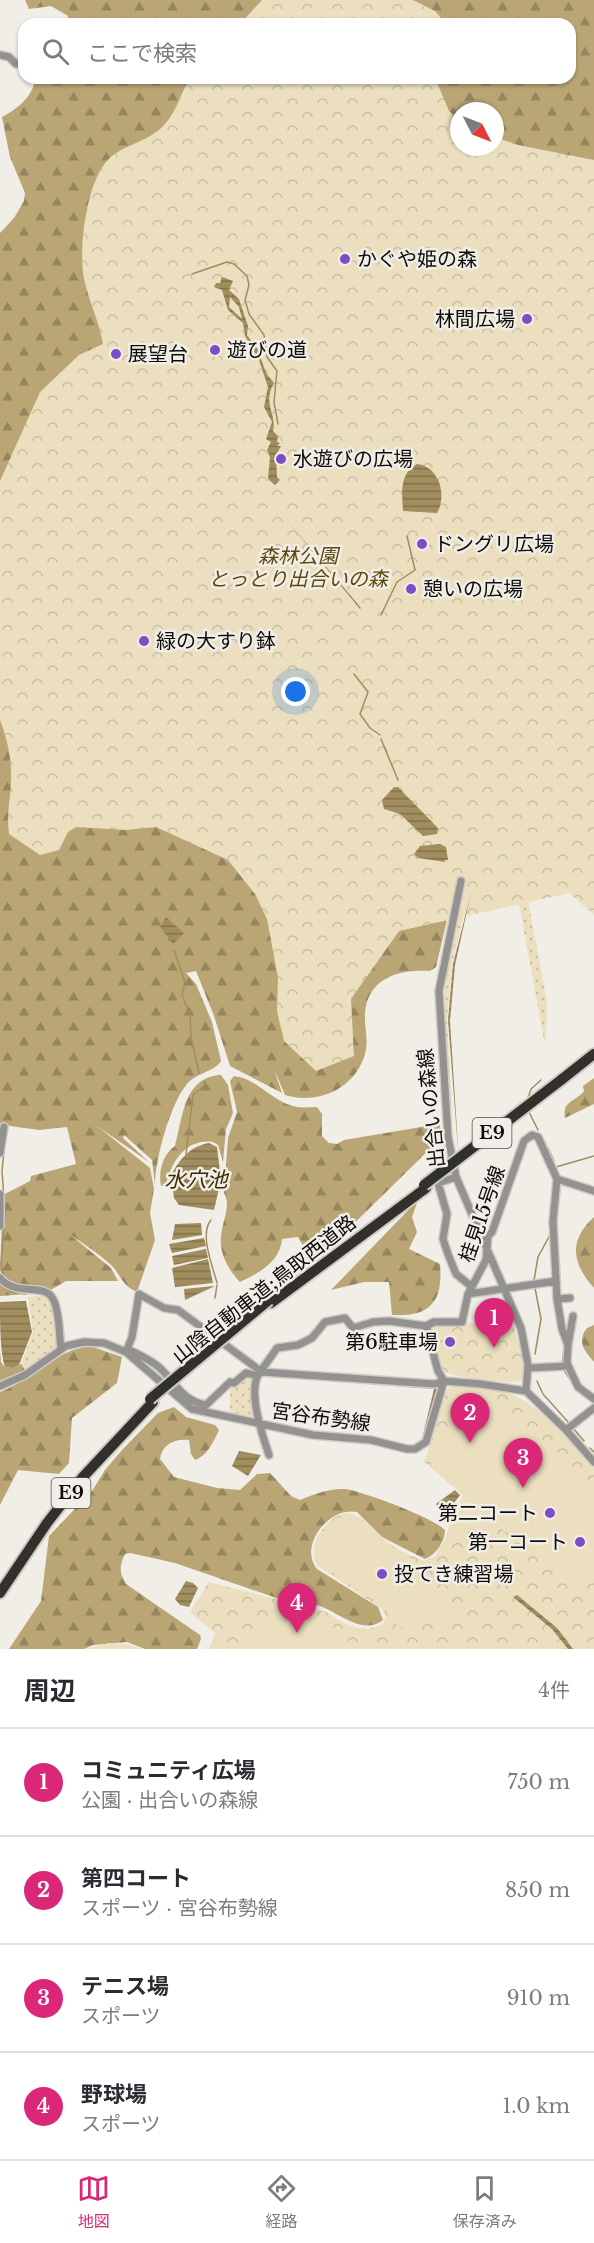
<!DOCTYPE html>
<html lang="ja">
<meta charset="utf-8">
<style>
body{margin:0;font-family:"Libre Baskerville","Noto Sans JP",serif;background:#f2f2f3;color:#2b2b33}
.compass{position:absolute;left:450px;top:102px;width:54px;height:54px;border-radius:50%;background:#fff;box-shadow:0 2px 4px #0004;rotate:132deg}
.you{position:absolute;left:296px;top:692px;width:21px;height:21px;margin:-15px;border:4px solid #fff;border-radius:50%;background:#1a73e8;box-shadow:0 0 0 9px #1a73e833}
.badge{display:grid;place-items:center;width:39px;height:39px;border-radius:50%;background:#db2777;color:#fff;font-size:20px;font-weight:700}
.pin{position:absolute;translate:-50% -50px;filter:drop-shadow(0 2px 3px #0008)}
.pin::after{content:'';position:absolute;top:32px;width:21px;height:18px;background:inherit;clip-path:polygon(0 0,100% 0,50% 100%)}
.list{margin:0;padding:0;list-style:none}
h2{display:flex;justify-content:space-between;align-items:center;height:78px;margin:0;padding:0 24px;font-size:26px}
h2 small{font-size:20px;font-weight:400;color:#7c7c81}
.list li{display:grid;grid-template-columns:39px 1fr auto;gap:18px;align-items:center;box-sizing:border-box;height:108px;padding:0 24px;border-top:2px solid #e1e1e2}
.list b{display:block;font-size:22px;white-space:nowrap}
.list p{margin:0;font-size:20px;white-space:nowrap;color:#7c7c81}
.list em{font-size:20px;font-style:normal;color:#7c7c81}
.icon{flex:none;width:33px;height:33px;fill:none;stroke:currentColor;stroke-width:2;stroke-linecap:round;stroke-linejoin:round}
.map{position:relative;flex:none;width:594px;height:1649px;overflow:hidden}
.search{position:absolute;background:#fff;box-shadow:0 2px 4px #0004;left:18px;right:18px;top:18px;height:66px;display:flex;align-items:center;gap:15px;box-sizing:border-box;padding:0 21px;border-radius:18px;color:#7c7c81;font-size:22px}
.sheet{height:510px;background:#fff}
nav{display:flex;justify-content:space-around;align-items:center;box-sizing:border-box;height:84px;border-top:2px solid #e1e1e2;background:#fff;font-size:16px;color:#7c7c81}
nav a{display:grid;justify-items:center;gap:3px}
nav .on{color:#db2777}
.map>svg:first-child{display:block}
.grass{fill:url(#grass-dots)}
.forest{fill:url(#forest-firs);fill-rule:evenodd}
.park{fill:url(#park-crowns)}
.pitch{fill:#ebdfbf}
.water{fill:url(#water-rules);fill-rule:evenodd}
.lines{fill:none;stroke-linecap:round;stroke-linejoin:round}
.stream{stroke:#a18d5d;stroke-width:1.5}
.minor-casing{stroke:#cdcac4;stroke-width:10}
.highway-casing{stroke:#cdcac4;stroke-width:14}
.minor{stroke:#939290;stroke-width:7}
.highway{stroke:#32302b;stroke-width:10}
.highway-bridge-casing{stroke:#cdcac4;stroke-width:14;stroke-linecap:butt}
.highway-bridge{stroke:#32302b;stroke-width:10}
.poi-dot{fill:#7e4dc5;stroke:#f1eee8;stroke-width:2}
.labels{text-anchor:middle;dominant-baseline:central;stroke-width:5;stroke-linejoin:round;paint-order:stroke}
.shield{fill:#f1eee8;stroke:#51504d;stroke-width:1.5}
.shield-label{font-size:18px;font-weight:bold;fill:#0d0c0a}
.poi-label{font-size:20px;fill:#0d0c0a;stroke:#f1eee8;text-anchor:start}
.park-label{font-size:20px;font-style:italic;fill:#5e490a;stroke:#f1eee8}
.street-label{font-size:20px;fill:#0d0c0a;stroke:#f1eee8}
.water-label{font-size:21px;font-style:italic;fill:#392b01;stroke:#f1eee8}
</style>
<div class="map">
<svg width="594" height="1649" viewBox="0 0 594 1649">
<defs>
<pattern id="grass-dots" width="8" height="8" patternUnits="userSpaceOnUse" patternTransform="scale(1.5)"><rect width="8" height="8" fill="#ebdfbf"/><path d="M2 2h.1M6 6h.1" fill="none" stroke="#c8bea3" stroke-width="1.8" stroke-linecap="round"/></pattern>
<pattern id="forest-firs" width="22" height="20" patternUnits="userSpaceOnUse" patternTransform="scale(1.5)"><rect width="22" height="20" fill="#baa675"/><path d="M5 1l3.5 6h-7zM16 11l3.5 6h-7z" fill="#96865e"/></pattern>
<pattern id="park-crowns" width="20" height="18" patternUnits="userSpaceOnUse" patternTransform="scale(1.5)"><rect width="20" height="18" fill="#ebdfbf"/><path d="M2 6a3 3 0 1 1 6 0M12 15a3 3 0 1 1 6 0" fill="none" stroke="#c8bea3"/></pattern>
<pattern id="water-rules" width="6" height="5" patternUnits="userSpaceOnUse" patternTransform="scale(1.5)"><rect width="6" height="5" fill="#a18d5d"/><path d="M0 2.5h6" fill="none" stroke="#82724b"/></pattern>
</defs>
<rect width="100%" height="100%" fill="#f1eee8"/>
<!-- grass -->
<path class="grass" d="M 526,889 L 547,1003 L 546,1039 L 544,1040 L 518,899 L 467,901 L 452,964 L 447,1020 L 453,1122 L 443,1006 L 446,980 L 462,901 Z
M 46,1295 L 53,1306 L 57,1347 L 27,1371 L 21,1364 L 33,1332 L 28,1297 Z
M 243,1374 L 254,1377 L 256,1421 L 230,1417 L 230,1385 Z"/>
<!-- forest -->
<path class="forest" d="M 25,0 L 594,0 L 594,702 L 437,901 L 447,920 L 436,967 L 430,971 C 400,969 368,977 365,1013 C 364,1027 369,1040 365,1054 C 355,1089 318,1105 285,1095 L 274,1069 L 282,1093 L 230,1066 L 214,1016 L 196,971 L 186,973 L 196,984 L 212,1022 L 221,1061 C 214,1072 196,1073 187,1084 C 170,1104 155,1160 155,1185 L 152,1160 L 124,1135 L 123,1138 L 149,1162 L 97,1126 L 150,1168 L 154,1189 L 150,1213 L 155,1240 L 137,1292 C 121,1285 122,1276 111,1265 C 98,1253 82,1243 68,1233 L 111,1268 L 118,1281 L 66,1281 L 49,1291 L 15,1287 L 2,1277 L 0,1270 L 3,1195 L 30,1181 L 31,1176 L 76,1164 L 67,1127 L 39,1130 L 3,1125 L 0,1137 L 0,233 L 14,218 L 24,201 L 25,193 L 10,157 L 2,117 C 20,107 31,98 36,78 L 570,78 L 570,24 L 67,24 L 68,16 L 51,6 L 29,9 ZM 459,111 L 495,111 L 495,147 L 459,147 Z
M 221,1075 L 228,1085 L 233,1113 L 226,1129 L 223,1162 L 218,1145 L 213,1142 C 186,1138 171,1162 166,1185 L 161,1186 C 158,1171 163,1154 175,1146 C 183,1118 183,1077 221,1075 Z
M 234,1076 C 257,1078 274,1104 297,1107 C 303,1108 310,1107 317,1107 L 322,1114 L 322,1136 L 329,1143 L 337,1144 L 344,1140 L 439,1124 L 443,1136 L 321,1256 L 313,1260 L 306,1258 L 305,1249 L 298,1237 L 282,1239 C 280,1262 259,1273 240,1282 C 200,1239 237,1216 224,1193 L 228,1138 L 237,1112 L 230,1081 Z
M 594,1078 L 594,1104 L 565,1118 C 562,1100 576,1102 584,1091 L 583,1086 Z
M 418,1200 L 412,1217 L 417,1232 L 409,1249 L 440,1264 C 443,1300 432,1317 392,1315 L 389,1282 L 364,1282 L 331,1290 Z
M 594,1217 L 594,1288 C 572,1263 568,1241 594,1217 Z
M 0,1283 L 11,1291 L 38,1293 L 0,1296 Z
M 594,1325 L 594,1362 C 585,1351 576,1342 587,1328 Z
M 90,1346 L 122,1357 L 117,1383 L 72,1418 L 69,1463 L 59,1474 L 18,1470 L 0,1505 L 0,1392 C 33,1379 53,1351 90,1346 Z
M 0,1351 L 1,1362 L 5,1367 L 13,1368 L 21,1364 L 26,1371 L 0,1383 Z
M 174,1407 L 186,1417 L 215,1425 L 219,1430 C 214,1441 207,1456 195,1460 L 191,1454 L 189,1440 C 175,1438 162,1444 160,1459 L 174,1477 L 217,1488 L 240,1490 L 257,1474 L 270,1473 L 291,1496 L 300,1500 C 314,1494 330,1488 345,1489 C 362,1491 434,1518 445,1530 C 445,1541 436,1555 425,1559 L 382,1537 L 357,1512 C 329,1506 298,1546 317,1569 L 378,1607 L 383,1620 C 361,1638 334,1607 312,1604 C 307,1604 302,1605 297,1605 L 175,1563 L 130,1553 L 125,1554 C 119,1566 119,1573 126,1584 L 200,1635 L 201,1639 L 197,1649 L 145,1649 L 127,1642 L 93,1645 L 84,1649 L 9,1649 L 41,1601 L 49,1536 L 92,1491 L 105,1470 L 122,1450 L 158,1413 Z"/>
<!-- park -->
<path class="park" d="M 262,0 L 413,0 L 435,11 L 446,24 L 240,24 Z
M 189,78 L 435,78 L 449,111 L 459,120 L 459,147 L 495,147 L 495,137 L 518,145 L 594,160 L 594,915 L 569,893 L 399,931 L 351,999 L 354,1056 L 316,1071 L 284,1041 L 277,1011 L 278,978 L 267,919 L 255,894 L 228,860 L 156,827 L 126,830 L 76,827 L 68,832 L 59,850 L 40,855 L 9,834 C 6,811 12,794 11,772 C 11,754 6,736 0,720 L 0,481 L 40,392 L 79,355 L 103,344 C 99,321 90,304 85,283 C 77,253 86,176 112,156 C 127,144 149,141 163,126 C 175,115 182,92 189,78 Z
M 512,1322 L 523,1356 L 523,1380 C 508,1385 453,1378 439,1369 L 430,1330 L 432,1325 Z
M 450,1387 C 522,1380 551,1419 594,1468 L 594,1649 L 209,1649 L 215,1633 L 190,1612 L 209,1582 L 326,1612 L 344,1623 L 359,1628 L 367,1629 L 382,1625 L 386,1617 L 383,1610 L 318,1566 C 312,1558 313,1549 316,1540 C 320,1531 326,1524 334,1518 C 357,1502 370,1530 387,1542 C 398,1550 412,1556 424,1561 L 435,1556 L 445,1539 L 452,1520 L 461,1509 L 460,1503 L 463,1494 L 423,1461 L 426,1458 L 442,1395 Z
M 109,1643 L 127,1644 L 142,1649 L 86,1649 Z"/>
<!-- pitch -->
<path class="pitch" d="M 473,1400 L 501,1407 L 506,1423 L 546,1455 L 555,1450 L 594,1495 L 594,1573 L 583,1587 L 549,1568 L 554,1559 L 462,1507 L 465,1494 L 448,1483 L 431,1465 L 431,1459 L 463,1405 Z
M 343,1517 L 421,1565 L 430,1576 L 431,1587 L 463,1612 L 462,1623 L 455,1620 L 397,1628 L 395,1615 L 318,1562 C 313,1545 324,1521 343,1517 Z
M 299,1616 C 325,1621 339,1626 354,1649 L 238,1649 C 252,1627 274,1619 299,1616 Z"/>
<!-- water -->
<path class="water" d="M 222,277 L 233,281 L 229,290 L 239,299 L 248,326 L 247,335 L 258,350 L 266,373 L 274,383 C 262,403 277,414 273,431 L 278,436 L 277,442 L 280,443 L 277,446 L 281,446 L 276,455 L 277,477 L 280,480 L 275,485 L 268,479 L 270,457 L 267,450 L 271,442 L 266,439 L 272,422 L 264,407 L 268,387 L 259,360 L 245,336 L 243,323 L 228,310 L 222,290 L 214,287 L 216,283 L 220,283 ZM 230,297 L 239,307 L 242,319 L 229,307 Z
M 417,464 C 440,467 447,496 437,513 L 403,511 C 402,494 399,473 417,464 Z
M 285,518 L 361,608 L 360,609 Z
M 394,787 L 398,787 L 438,828 L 437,834 L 423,836 L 400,814 L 384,809 L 382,800 Z
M 440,844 L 446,847 L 448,860 L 444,860 L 446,862 L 418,858 L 414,854 L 420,846 Z
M 471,893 L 455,965 L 450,1021 L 459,1162 L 448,1020 L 453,964 Z
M 166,917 L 184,933 L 173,944 L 160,927 Z
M 209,1143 L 217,1147 L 221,1180 L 214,1210 L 179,1205 L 174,1198 L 171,1175 C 181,1158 189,1147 209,1143 Z
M 201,1223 L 202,1235 L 172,1240 L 175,1224 Z
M 204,1238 L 206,1246 L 172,1253 L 169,1244 Z
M 206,1249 L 208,1258 L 174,1265 L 172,1256 Z
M 208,1259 L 213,1283 L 175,1287 L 172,1268 Z
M 215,1286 L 185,1300 L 184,1289 Z
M 26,1301 L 32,1332 L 19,1365 L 13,1368 L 5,1367 C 0,1352 0,1320 0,1302 Z
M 263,1376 L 436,1387 L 438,1389 L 424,1442 L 421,1443 L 434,1389 Z
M 239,1451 L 261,1455 L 248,1476 L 232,1466 Z
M 455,1490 L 460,1495 L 446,1514 L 436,1504 Z
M 186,1581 L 193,1583 L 198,1588 L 189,1607 L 180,1605 L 175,1599 Z
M 517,1595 L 557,1628 L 573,1649 L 568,1649 L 552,1629 L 513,1597 Z"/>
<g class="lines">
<!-- stream -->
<path class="stream" d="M 192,274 L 227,262 L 234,264 L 247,276 L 249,285 L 245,300 L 249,314 L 264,335 L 267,357 L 277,371 L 274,402 L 278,424
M 381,615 L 397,582 L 415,570 L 407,536
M 354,674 L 368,692 L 360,714 L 370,728 L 380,735
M 381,739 L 398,780
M 174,950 L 185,982 L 182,995 L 190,1014 L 191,1037 L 199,1073
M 528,1098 L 531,1089 L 541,1080
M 529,1112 L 538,1130
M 542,1137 L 546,1144
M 5,1140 L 2,1171 L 5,1212 L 1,1265 L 4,1276 L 13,1283 L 37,1285 L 49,1289
M 548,1148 L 554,1161
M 186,1154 L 193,1095 L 206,1084 L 204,1081
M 556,1167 L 594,1156
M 211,1220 C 199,1234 213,1267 217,1283
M 534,1280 L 538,1257 L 551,1233
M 0,1284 L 11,1292 L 26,1294
M 535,1288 L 541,1319 L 535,1354
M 215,1298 L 217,1285
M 562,1363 L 564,1349
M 564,1370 L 575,1387
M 537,1381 L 543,1394 L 569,1423
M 593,1403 L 594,1404
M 573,1428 L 584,1441
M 590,1448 L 594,1452"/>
<!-- minor casing -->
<g class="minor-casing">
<path id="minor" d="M 0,55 L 9,57 L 16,64 L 24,64
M 461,881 L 439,991 L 448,1137 L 456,1177 L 521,1328 L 528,1365 L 526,1391
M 0,1153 L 4,1127
M 456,1177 L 438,1183 L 447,1214 L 443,1239 L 448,1254 L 456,1274 L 472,1287
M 557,1179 L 594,1191
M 0,1194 L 0,1226
M 0,1278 C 19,1299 45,1280 54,1301 C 60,1315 59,1335 61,1349
M 468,1294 L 556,1281
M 557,1299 L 570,1298
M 568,1345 L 573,1316
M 127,1349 C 138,1354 153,1361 161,1369 C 176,1384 183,1401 206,1405 L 230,1382 L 234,1383 L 246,1373 L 258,1376
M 126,1352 L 132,1337 L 139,1294 L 164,1308 L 178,1310 L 262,1372 L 434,1384 L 444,1381 L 438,1371 L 426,1326
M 528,1368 L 568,1366
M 0,1386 L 25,1375 L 66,1346 L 84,1342 L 104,1343 L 126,1352 L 192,1409 L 313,1435 L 371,1440 L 407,1449 L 415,1449 L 426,1442 L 444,1381 L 481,1384 L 526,1391 L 566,1430 L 594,1462
M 566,1430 L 594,1408
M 269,1455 C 263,1437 248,1394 258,1375 C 264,1366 271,1357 277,1348 L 298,1345 L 312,1338 L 325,1322 L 345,1318 L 353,1328 L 373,1322 L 389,1321 L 426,1326 L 434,1322 L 462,1322 L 468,1294 L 486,1260 L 488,1236 L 492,1232 L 524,1141 L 532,1135 L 538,1137 L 557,1179 L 553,1221 L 557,1299 L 562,1329 L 568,1345 L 567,1363 L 578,1387 L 594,1399"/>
</g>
<!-- highway casing -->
<g class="highway-casing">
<path id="highway" d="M 561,1080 L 594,1054
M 271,1303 L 426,1188
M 0,1593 L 47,1523 L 82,1478 L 153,1402"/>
</g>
<!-- minor -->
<use href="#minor" class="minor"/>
<!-- highway -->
<use href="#highway" class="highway"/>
<!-- highway-bridge casing -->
<g class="highway-bridge-casing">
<path id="highway-bridge" d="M 424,1185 L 561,1080
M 150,1399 L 269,1300"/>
</g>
<!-- highway-bridge -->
<use href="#highway-bridge" class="highway-bridge"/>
</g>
<!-- markers -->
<g class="poi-dot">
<circle cx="345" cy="259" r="6"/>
<circle cx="527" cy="319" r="6"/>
<circle cx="215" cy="350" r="6"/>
<circle cx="116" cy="354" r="6"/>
<circle cx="281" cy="459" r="6"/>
<circle cx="422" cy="544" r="6"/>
<circle cx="411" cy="589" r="6"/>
<circle cx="144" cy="641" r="6"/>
<circle cx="450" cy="1342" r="6"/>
<circle cx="550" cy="1513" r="6"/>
<circle cx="580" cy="1542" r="6"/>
<circle cx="382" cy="1574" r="6"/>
</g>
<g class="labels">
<!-- shield labels -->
<g class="shield">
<rect x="472.5" y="1118" width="39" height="30" rx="4.5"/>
<rect x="51.5" y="1478" width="39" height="30" rx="4.5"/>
</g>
<g class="shield-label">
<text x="492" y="1133">E9</text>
<text x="71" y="1493">E9</text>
</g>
<!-- poi labels -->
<g class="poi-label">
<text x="357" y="259">かぐや姫の森</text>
<text x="515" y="319" text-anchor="end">林間広場</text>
<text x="227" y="350">遊びの道</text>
<text x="128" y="354">展望台</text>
<text x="293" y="459">水遊びの広場</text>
<text x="434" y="544">ドングリ広場</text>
<text x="423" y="589">憩いの広場</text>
<text x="156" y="641">緑の大すり鉢</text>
<text x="438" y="1342" text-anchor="end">第6駐車場</text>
<text x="538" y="1513" text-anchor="end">第二コート</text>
<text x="568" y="1542" text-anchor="end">第一コート</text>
<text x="394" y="1574">投てき練習場</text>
</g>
<!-- park labels -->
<g class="park-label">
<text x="298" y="556">森林公園<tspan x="298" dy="23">とっとり出合いの森</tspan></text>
</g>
<!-- street labels -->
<g class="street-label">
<text transform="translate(431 1108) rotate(-96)">出合いの森線</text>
<text transform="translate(482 1214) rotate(-71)">桂見15号線</text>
<text transform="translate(264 1289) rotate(-38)">山陰自動車道;鳥取西道路</text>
<text transform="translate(321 1417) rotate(8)">宮谷布勢線</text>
</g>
<!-- water labels -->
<g class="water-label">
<text x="196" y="1180">水穴池</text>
</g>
</g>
</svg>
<svg class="compass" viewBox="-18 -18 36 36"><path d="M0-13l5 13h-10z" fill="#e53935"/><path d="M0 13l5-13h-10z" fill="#7c7c81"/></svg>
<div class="you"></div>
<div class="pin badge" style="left:494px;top:1348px">1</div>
<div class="pin badge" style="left:470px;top:1443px">2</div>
<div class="pin badge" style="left:523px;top:1488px">3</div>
<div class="pin badge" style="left:297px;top:1633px">4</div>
<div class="search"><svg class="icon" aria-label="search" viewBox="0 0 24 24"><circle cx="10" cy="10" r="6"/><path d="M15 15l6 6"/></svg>ここで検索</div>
</div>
<section class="sheet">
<h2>周辺<small>4件</small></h2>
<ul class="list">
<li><span class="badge">1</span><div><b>コミュニティ広場</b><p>公園 · 出合いの森線</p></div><em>750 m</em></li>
<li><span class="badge">2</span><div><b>第四コート</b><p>スポーツ · 宮谷布勢線</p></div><em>850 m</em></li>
<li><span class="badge">3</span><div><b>テニス場</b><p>スポーツ</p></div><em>910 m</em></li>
<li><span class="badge">4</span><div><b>野球場</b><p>スポーツ</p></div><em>1.0 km</em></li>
</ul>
</section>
<nav>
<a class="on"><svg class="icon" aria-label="map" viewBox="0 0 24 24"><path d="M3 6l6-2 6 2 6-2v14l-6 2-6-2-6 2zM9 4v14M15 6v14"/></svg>地図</a>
<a><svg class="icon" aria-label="directions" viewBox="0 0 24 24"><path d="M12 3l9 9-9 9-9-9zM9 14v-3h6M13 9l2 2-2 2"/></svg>経路</a>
<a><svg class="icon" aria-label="saved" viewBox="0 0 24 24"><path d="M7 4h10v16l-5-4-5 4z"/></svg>保存済み</a>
</nav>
